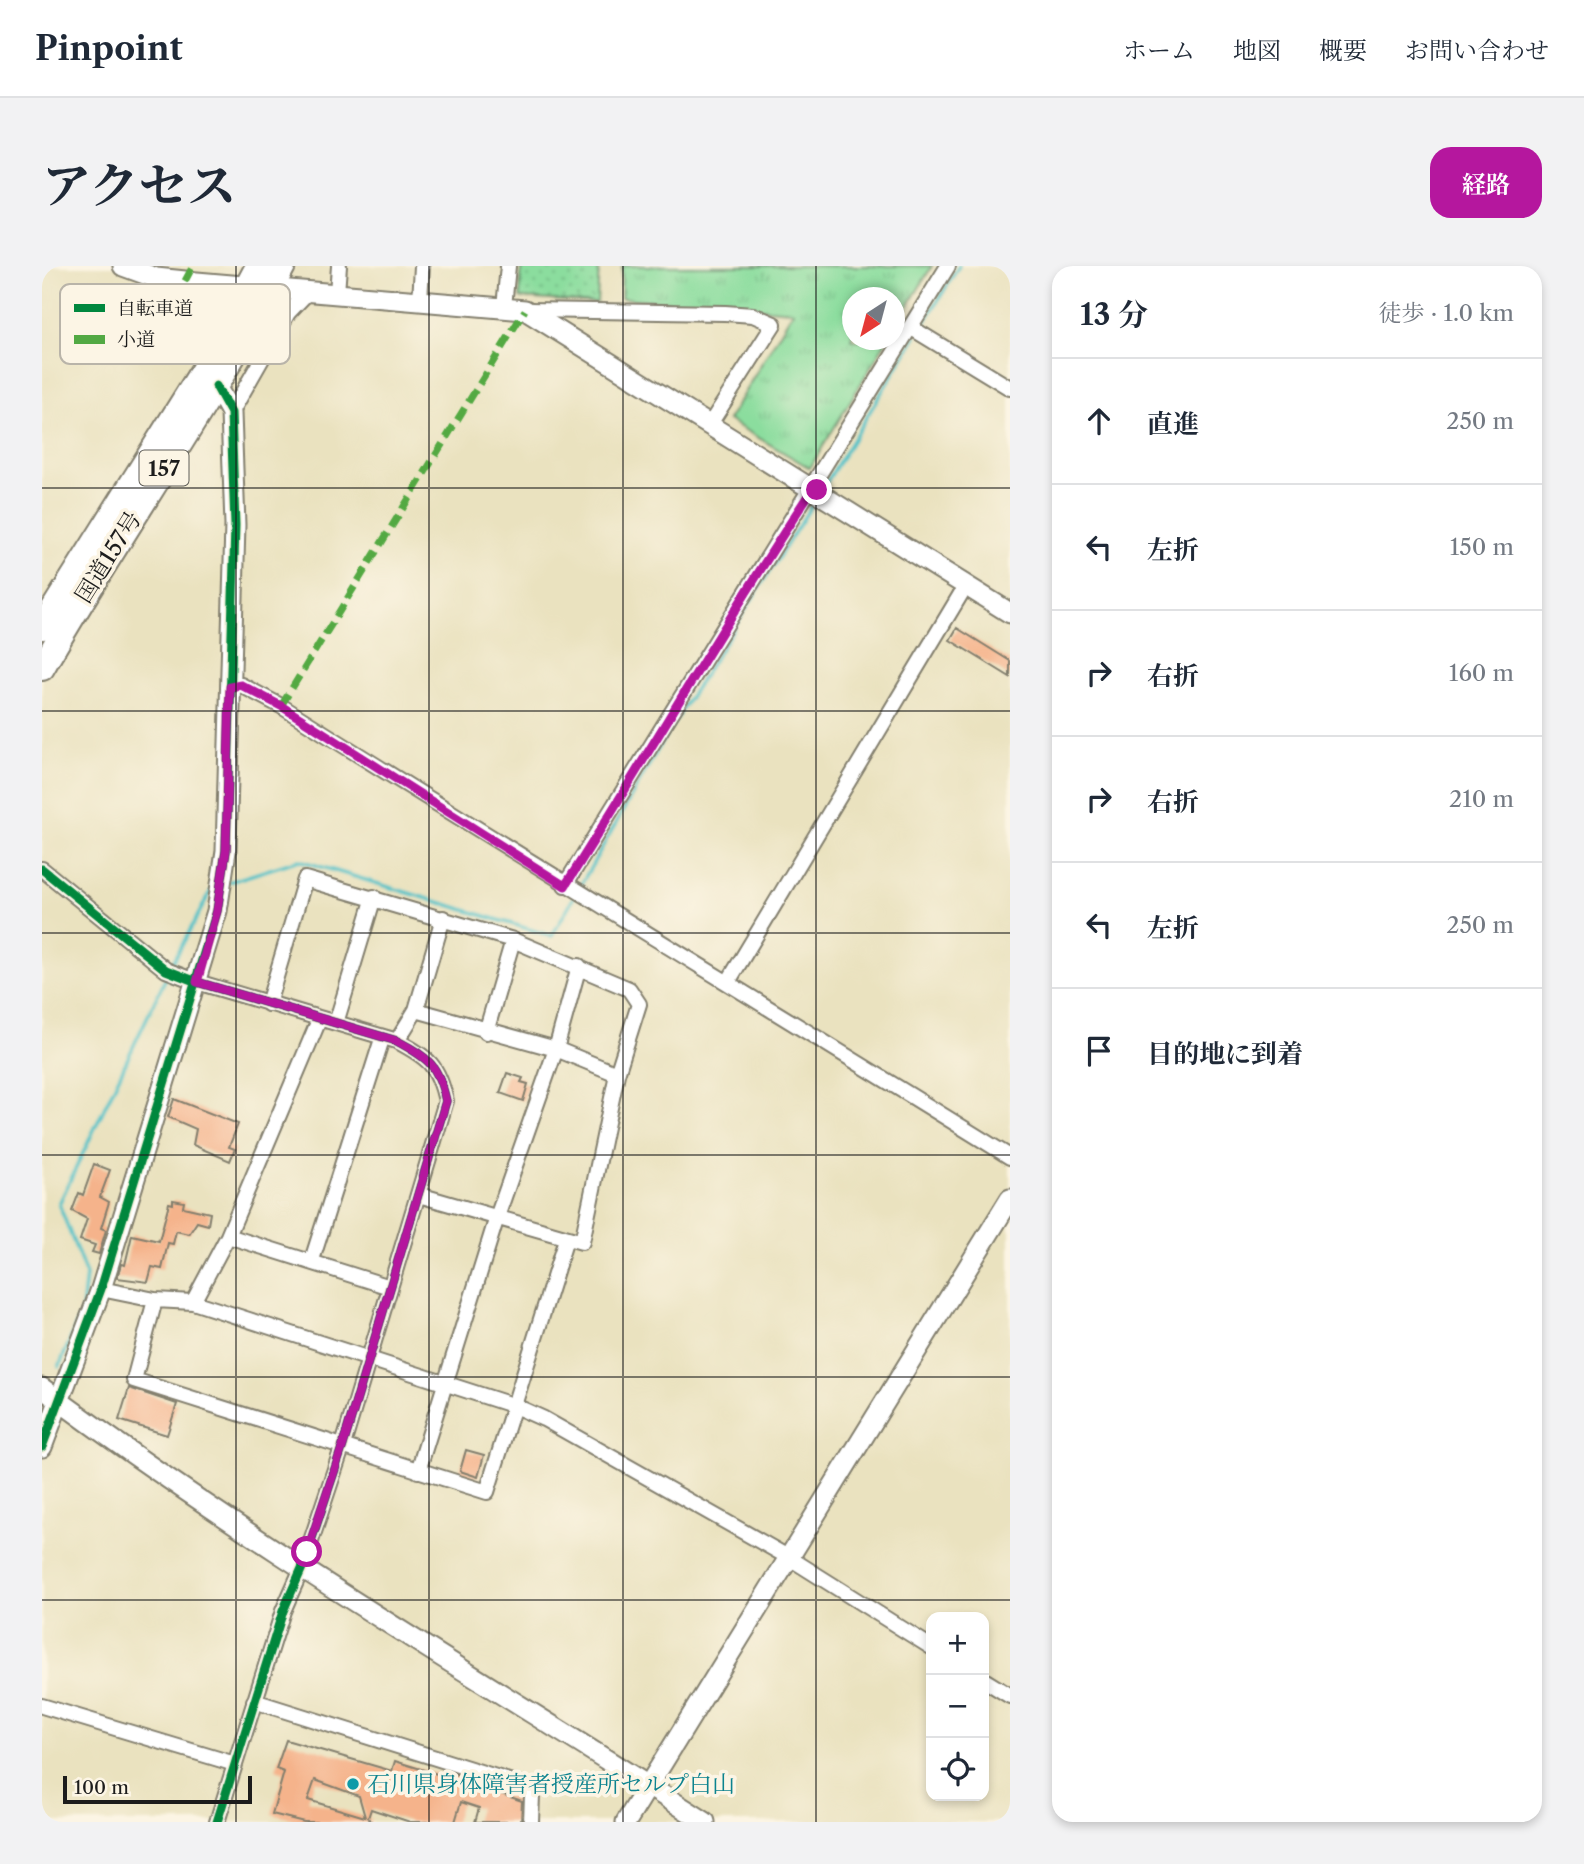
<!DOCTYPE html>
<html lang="ja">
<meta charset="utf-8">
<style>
body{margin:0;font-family:"Libre Caslon Text","Noto Serif JP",serif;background:#f2f2f3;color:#1f2937}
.controls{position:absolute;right:21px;bottom:21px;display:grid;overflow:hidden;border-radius:14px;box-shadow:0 4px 10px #0003}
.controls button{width:63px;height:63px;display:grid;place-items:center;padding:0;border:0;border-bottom:2px solid #e0e1e3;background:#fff;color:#1f2937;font:35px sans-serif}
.compass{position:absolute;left:800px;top:21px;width:63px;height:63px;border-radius:50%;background:#fff;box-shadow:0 4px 10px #0003;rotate:216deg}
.scale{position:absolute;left:21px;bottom:18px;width:189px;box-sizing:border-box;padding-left:7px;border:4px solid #1c1c1c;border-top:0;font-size:19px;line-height:24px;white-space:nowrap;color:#1c1c1c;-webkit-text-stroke:5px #fcf5e5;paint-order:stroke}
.stop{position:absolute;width:21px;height:21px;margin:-16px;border:5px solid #b5179e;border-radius:50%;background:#fff}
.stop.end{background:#b5179e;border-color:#fff;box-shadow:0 2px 7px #0008}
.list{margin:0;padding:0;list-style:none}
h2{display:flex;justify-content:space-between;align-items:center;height:91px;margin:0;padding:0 28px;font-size:30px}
h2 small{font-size:23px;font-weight:400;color:#747a83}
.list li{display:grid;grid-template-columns:46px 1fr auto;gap:21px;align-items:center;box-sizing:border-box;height:126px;padding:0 28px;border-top:2px solid #e0e1e3}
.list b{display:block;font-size:26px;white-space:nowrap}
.list em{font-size:23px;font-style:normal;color:#747a83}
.icon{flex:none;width:38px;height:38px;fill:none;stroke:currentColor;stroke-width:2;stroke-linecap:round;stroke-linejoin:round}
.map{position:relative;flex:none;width:968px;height:1556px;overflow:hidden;border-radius:21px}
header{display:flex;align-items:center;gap:42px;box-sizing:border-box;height:98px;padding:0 35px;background:#fff;border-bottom:2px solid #e0e1e3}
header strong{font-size:33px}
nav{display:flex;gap:38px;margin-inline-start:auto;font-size:24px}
.intro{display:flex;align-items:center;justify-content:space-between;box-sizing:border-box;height:168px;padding:0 42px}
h1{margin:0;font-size:49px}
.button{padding:18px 32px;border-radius:21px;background:#b5179e;color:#fff;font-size:24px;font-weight:700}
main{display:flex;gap:42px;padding:0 42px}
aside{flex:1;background:#fff;border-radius:21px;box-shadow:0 4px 10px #0003}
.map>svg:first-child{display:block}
.grass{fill:url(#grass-dots);stroke:#547c5d;stroke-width:2}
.park{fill:url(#park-tufts);stroke:#547c5d;stroke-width:2}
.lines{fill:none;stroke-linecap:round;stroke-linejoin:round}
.stream{stroke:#54c2c8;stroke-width:3.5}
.building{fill:#f5b38b;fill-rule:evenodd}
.street-casing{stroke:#837f6e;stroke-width:18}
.secondary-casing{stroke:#837f6e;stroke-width:23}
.highway-casing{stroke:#837f6e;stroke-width:28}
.street{stroke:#fff;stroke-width:14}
.secondary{stroke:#fff;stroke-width:19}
.highway{stroke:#fff;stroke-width:24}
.quiet{stroke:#52a943;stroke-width:7;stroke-dasharray:14 7;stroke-linecap:butt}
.cycleway-casing{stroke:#fcf5e5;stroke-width:13}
.cycleway{stroke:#00873e;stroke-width:9}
.route{stroke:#b5179e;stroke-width:9}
.grid{fill:none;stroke:#1c1c1c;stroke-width:2;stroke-opacity:0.55}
.culture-dot{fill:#0f9aa8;stroke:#fcf5e5;stroke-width:2.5}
.labels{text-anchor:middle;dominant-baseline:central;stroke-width:7;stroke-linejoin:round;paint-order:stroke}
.shield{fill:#fcf5e5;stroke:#5f5d58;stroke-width:2}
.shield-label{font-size:21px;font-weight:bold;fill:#1c1c1c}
.street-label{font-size:23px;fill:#1c1c1c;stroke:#fcf5e5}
.culture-label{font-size:23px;fill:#0d838f;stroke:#fcf5e5;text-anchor:start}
.key{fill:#fcf5e5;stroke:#b9b4a9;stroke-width:2}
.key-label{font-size:19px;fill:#1c1c1c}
</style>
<header>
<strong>Pinpoint</strong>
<nav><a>ホーム</a><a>地図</a><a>概要</a><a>お問い合わせ</a></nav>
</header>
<div class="intro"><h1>アクセス</h1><a class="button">経路</a></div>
<main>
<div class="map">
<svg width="968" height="1556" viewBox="0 0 968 1556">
<defs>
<pattern id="grass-dots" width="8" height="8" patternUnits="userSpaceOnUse" patternTransform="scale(1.75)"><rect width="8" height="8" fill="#8bdd9e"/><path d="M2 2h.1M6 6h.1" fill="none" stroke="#77bd88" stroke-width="1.8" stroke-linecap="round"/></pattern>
<pattern id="park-tufts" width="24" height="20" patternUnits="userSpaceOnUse" patternTransform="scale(1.75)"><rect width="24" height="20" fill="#8bdd9e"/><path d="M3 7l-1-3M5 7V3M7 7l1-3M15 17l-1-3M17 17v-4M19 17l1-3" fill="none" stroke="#77bd88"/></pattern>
</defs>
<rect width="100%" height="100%" fill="#fcf5e5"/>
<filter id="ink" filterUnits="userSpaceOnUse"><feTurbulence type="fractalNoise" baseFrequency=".0143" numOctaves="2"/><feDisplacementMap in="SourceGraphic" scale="14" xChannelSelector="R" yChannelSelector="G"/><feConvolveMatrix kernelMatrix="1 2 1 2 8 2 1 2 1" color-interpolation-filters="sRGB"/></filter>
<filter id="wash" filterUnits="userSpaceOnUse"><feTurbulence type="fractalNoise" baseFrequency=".00686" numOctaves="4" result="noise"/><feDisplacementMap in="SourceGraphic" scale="28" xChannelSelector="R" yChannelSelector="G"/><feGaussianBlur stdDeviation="1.57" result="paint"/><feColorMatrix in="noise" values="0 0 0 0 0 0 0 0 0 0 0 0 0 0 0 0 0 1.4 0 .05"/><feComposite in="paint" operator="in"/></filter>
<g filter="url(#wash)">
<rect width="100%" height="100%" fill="#eae2bf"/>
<!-- grass -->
<path class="grass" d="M 479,0 L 557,0 L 555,37 L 478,32 Z"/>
<!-- park -->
<path class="park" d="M 580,0 L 890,0 L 853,62 L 852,32 L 810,32 L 810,74 L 845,74 L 768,202 L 686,154 L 751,45 L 579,32 Z"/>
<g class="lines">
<!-- stream -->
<path class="stream" d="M 878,64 L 917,0
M 781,222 L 874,70
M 187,616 L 257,594 L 510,670 L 533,629
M 537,622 L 627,464 L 773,234
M 129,700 L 171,621
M 17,1101 L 40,1045 L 44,1009 L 17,938 L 126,707"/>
</g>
<g id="blocks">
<!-- building -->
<path class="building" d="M 915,362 L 968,395 L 968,411 L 908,374 Z
M 465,807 L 481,812 L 479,816 L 486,818 L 481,835 L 458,827 Z
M 132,833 L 196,858 L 187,881 L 193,883 L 188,895 L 151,879 L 154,863 L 126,851 Z
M 52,898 L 68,904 L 58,931 L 67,936 L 59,962 L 64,964 L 57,988 L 50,986 L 53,979 L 38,974 L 45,953 L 30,945 L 37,927 L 41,929 Z
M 131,934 L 142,936 L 141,941 L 168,947 L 166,959 L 155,956 L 147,968 L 134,965 L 131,978 L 126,977 L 120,1003 L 110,1001 L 106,1016 L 75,1012 L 79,998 L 83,999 L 90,969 L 117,975 L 127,937 L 131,938 Z
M 87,1122 L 135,1138 L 125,1169 L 77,1154 Z
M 424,1184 L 442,1189 L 436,1211 L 418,1205 Z
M 244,1474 L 350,1505 L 353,1495 L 408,1512 L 409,1507 L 420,1510 L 419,1514 L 480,1535 L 479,1556 L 433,1556 L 437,1542 L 419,1536 L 413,1556 L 368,1556 L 329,1543 L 326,1552 L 330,1556 L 262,1556 L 230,1548 L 242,1506 L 234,1503 ZM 273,1514 L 317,1530 L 323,1551 L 266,1534 Z"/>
</g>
</g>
<g filter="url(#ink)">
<use href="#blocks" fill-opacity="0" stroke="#837f6e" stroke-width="2"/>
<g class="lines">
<!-- street casing -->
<g class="street-casing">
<path id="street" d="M 295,27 L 297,0
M 378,35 L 380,0
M 462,41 L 466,0
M 485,44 L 683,47 L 711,49 L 732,58 L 668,158
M 868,61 L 968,122
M 189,147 L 246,47 L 268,24
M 188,421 L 199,419 L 239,440 C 481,593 725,740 968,891
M 0,603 L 124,704 L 155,716 L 355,775 C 387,792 396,799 404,835 L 301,1179 L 260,1302 L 241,1345 L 175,1556
M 523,619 L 906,0
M 686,716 L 923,321
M 226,738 L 263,613 L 471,674 L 587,723 L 597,738 L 575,808 L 540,976 L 377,929
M 374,744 L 514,783 L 575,808
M 294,757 L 332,631
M 444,766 L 471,674
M 355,775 L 374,744 L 401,652
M 186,970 L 348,1021
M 270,994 L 340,773
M 59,1023 L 113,1034 L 151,1036 L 473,1140 L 502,1153 L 746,1291 L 889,1381
M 113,1034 L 92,1114 L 445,1226 L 524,973
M 151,1036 L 186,970 L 277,754
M 376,1205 L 455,951 L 514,783 L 537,700
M 942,1414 L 968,1430
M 212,1435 L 486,1521 L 490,1529 L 489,1556
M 0,1440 L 193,1498"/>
</g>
<!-- secondary casing -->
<g class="secondary-casing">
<path id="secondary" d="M 81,0 L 114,12 L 143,15 L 483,44 L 968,347
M 0,1122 C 212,1281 441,1414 663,1556
M 0,1181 L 59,1023 L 175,645 L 184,585 L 193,259 L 189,147 L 174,120
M 584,1556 L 968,933"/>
</g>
<!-- highway casing -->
<g class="highway-casing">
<path id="highway" d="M 0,361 L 161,104 L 216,0
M 0,402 C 78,266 169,139 241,0"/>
</g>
<!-- street -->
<use href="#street" class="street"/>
<!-- secondary -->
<use href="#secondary" class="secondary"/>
<!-- highway -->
<use href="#highway" class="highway"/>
<!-- quiet -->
<path class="quiet" d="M 143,15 L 151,0
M 239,440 L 483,44"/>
<!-- cycleway casing -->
<g class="cycleway-casing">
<path id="cycleway" d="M 0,603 L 124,704 L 155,716 L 355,775 C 387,792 396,799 404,835 L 301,1179 L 260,1302 L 241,1345 L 175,1556
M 0,1181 L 59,1023 L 175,645 L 184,585 L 193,259 L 189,147 L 174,120"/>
</g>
<!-- cycleway -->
<use href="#cycleway" class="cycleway"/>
</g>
</g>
<g class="lines" filter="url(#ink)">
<!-- route -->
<path class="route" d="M 265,1286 L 301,1179 L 404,835 C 396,799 387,792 355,775 L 155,716 L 175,645 L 184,585 L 188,421 L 199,419 L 239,440 L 523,620 C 607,488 685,352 771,222 L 775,224"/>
</g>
<!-- grid -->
<path class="grid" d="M 194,0 L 194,1556M 387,0 L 387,1556M 581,0 L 581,1556M 774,0 L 774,1556M 0,222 L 968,222M 0,445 L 968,445M 0,667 L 968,667M 0,889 L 968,889M 0,1111 L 968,1111M 0,1334 L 968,1334"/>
<!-- markers -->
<circle class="culture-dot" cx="311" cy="1518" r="7"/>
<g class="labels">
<!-- shield labels -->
<rect class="shield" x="97.5" y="184.5" width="49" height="35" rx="5"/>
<g class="shield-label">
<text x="122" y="202">157</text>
</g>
<!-- street labels -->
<g class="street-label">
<text transform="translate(66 291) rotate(-58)">国道157号</text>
</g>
<!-- culture labels -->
<g class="culture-label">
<text x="325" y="1518">石川県身体障害者授産所セルプ白山</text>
</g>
</g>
<!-- legend -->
<rect x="18" y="18" width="230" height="80" rx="10" class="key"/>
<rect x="32" y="38" width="31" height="8" fill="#00873e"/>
<rect x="32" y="69" width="31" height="9" fill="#52a943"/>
<g class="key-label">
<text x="75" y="49">自転車道</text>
<text x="75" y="80">小道</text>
</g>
</svg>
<div class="controls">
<button>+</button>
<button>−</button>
<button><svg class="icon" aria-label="locate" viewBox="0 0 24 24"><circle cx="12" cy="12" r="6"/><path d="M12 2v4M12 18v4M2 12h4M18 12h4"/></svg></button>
</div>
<svg class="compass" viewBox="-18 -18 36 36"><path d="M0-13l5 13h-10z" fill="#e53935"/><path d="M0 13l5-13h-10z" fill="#747a83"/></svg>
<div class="scale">100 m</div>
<div class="stop" style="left:265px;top:1286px"></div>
<div class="stop end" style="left:775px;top:224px"></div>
</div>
<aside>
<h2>13 分<small>徒歩 · 1.0 km</small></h2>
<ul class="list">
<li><svg class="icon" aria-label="ahead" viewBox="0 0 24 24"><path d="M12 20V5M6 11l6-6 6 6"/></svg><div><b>直進</b></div><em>250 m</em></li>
<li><svg class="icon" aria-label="left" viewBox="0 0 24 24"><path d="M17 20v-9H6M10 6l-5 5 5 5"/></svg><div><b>左折</b></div><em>150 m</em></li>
<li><svg class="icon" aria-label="right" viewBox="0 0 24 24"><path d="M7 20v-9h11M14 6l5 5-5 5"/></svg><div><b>右折</b></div><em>160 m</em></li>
<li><svg class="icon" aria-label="right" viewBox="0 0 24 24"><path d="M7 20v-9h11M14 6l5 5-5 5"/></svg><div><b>右折</b></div><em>210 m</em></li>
<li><svg class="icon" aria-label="left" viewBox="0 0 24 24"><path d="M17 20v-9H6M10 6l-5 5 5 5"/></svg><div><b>左折</b></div><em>250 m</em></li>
<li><svg class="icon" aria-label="arrive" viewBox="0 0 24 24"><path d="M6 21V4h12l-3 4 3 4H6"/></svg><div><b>目的地に到着</b></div></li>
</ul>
</aside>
</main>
